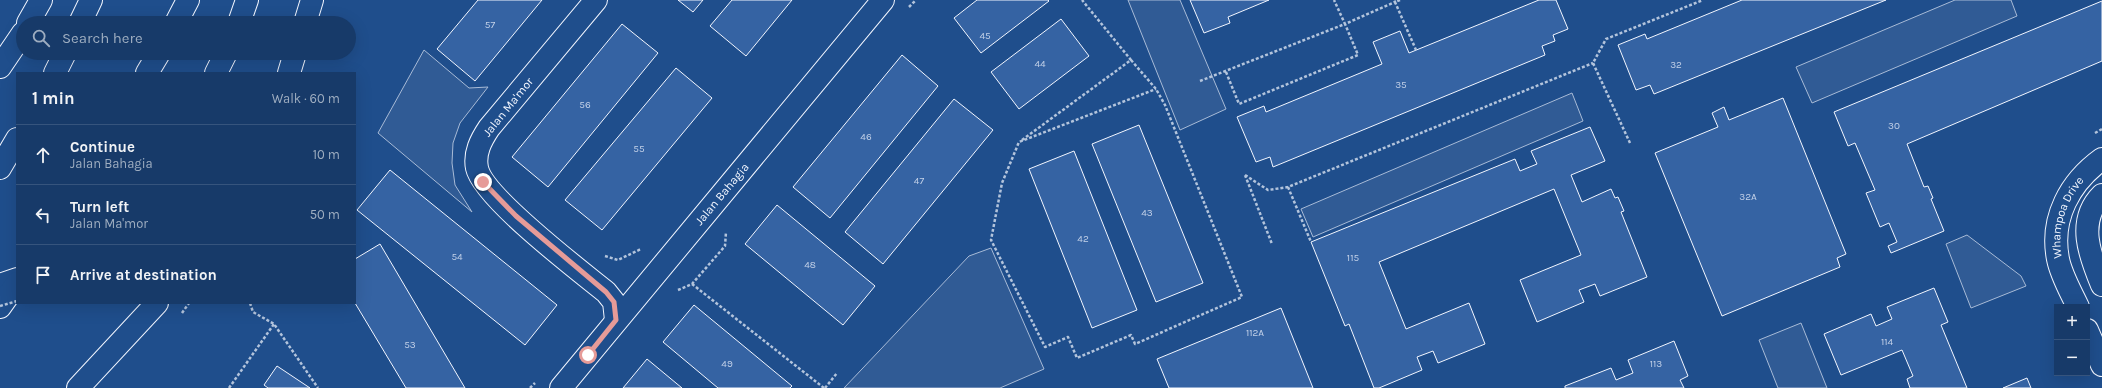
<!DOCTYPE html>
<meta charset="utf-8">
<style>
body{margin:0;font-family:Karla,sans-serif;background:#244571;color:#f1f3f6}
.controls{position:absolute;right:12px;bottom:12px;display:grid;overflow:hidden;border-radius:0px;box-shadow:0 4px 16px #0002}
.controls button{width:36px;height:36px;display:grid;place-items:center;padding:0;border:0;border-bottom:1px solid #36547d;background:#173a69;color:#f1f3f6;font:20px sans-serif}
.stop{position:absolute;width:12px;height:12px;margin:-9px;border:3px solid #e69b98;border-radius:50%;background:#fff}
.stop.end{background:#e69b98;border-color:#fff;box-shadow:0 1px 4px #0008}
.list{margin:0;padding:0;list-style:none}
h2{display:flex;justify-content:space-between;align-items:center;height:52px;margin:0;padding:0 16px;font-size:17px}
h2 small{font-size:13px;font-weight:400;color:#9eadc0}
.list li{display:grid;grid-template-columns:26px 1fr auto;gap:12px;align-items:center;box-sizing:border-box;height:60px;padding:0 16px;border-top:1px solid #36547d}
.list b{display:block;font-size:15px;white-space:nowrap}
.list p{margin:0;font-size:13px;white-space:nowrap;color:#9eadc0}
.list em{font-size:13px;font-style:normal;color:#9eadc0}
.icon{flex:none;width:22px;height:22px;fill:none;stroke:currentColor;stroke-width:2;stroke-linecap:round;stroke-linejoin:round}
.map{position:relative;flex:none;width:2102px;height:388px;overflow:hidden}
.search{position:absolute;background:#173a69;box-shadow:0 4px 16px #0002;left:16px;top:16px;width:340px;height:44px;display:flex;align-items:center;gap:10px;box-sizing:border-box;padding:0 14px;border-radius:22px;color:#9eadc0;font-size:15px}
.panel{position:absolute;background:#173a69;box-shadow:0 4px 16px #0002;left:16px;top:72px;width:340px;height:232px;border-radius:0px}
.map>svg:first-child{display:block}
.built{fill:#305b95;stroke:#a8bbd7}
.building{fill:#3563a3;stroke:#f2f6ff}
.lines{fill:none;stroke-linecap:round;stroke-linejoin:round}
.minor-casing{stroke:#f2f6ff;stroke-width:24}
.major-casing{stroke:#f2f6ff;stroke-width:24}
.highway-casing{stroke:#f2f6ff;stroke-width:24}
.path{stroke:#b3c4dc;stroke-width:2.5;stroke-dasharray:3 2;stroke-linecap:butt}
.minor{stroke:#1f4e8c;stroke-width:22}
.major{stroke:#1f4e8c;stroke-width:22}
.highway{stroke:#1f4e8c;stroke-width:22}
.path-bridge{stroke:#b3c4dc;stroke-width:2.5;stroke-dasharray:3 2;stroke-linecap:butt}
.route{stroke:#e69b98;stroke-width:5}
.labels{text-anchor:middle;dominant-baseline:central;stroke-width:3;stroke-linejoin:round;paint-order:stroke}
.number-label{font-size:10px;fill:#c3d1e8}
.street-label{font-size:12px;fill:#f2f6ff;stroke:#1f4e8c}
</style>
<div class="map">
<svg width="2102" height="388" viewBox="0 0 2102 388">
<rect width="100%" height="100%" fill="#1f4e8c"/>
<!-- built -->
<path class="built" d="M 1128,0 L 1180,0 L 1226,109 L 1180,130 Z
M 1955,0 L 2011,0 L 2017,16 L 1812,103 L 1796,67 Z
M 424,50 L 469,88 L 488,87 L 460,123 L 453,143 L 452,163 L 455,185 L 472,212 L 378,133 Z
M 1572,93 L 1583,121 L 1313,237 L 1301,209 Z
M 1967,235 L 2021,276 L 2026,286 L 1971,308 L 1946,244 Z
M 991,248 L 1044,369 L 1000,388 L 844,388 L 969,256 Z
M 1801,323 L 1827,388 L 1778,388 L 1759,340 Z"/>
<!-- building -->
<path class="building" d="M 478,0 L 542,0 L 475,81 L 437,49 Z
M 678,0 L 703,0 L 693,12 Z
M 732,0 L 792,0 L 746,56 L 710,26 Z
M 977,0 L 1048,0 L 1049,1 L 981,53 L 954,18 Z
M 1190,0 L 1269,0 L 1228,17 L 1230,23 L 1204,33 Z
M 1539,0 L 1556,0 L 1568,29 L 1553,35 L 1555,41 L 1542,46 L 1545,55 L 1273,167 L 1270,157 L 1256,162 L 1237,117 L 1264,106 L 1266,112 L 1382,64 L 1373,42 L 1400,31 L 1409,53 Z
M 1742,0 L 1886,0 L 1654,94 L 1650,85 L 1636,90 L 1618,45 L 1645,34 L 1647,39 Z
M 2102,1 L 2102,61 L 1907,144 L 1924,187 L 1928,186 L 1933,198 L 1931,199 L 1944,231 L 1891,253 L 1888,246 L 1897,242 L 1889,223 L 1880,227 L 1866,193 L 1875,190 L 1855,143 L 1848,146 L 1834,112 Z
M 1061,19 L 1089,56 L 1019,109 L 991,72 Z
M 622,24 L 658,53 L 548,187 L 512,157 Z
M 902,55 L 938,86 L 830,218 L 793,187 Z
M 676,68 L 712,98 L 602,230 L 565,200 Z
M 1783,98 L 1846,254 L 1837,258 L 1840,267 L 1722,316 L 1655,153 L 1718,127 L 1712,113 L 1724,107 L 1729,120 Z
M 954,99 L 993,130 L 883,264 L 845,232 Z
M 1139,125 L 1203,283 L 1156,302 L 1092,144 Z
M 1590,127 L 1605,161 L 1571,175 L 1582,202 L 1611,189 L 1615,198 L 1618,197 L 1624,211 L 1621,212 L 1647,277 L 1600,296 L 1595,284 L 1579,290 L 1584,302 L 1537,322 L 1520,280 L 1581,255 L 1554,189 L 1379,262 L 1406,329 L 1469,303 L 1485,344 L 1438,363 L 1433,351 L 1417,357 L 1422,370 L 1379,388 L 1374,388 L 1349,324 L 1345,326 L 1311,242 L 1515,159 L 1520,171 L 1537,164 L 1531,151 Z
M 1074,151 L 1137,310 L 1092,328 L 1029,169 Z
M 390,170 L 557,305 L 525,345 L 357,210 Z
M 777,205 L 875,286 L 843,325 L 745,244 Z
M 380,244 L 465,388 L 406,388 L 355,303 L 355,259 Z
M 1934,288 L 1948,322 L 1941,325 L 1967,388 L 1910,388 L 1907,379 L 1913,376 L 1902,350 L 1841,375 L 1824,334 L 1871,314 L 1876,326 L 1892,319 L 1887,307 Z
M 694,305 L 792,386 L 790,388 L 718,388 L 663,342 Z
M 1281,308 L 1313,388 L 1169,388 L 1157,359 Z
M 1674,341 L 1688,376 L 1680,380 L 1684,388 L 1565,388 L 1565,386 L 1611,368 L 1616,380 L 1633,373 L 1628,360 Z
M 647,359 L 682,388 L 623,388 Z
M 277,366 L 310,388 L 268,388 L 264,385 Z
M 2027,378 L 2031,388 L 2003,388 Z"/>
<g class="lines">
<!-- minor casing -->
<g class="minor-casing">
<g id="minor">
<path d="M 596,0 L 489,128 C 481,140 474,153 477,168 C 483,197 580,271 606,292 L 614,302 L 616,320"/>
<path d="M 2102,195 C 2076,221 2090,256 2102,285"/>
<path id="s1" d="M 2078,307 C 2071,292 2061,275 2058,259 C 2050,218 2070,182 2102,159"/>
<path d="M 2087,330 L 2102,365"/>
<path id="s2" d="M 561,388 L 883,0"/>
</g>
</g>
<!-- major casing -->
<g class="major-casing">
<path id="major" d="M 239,23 L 247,0
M 216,73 L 226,53
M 0,285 L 17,279"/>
</g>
<!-- highway casing -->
<g class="highway-casing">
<path id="highway" d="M 28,23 L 41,0
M 80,23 L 91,0
M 176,23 L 188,0
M 305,23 L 312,0
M 0,67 L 23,33
M 55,73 L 65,53
M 147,73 L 159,53
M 289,73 L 295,53
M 0,168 L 17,139
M 0,307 L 17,283
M 78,388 L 157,303"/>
</g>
<!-- path -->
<path class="path" d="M 1400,0 L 1395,2 L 1416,50
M 909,7 L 916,0
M 1131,60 L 1156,89 L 1165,105 L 1242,297 L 1135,344 L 1131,335 L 1077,358 L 1068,337 L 1045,347 L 991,240 L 1002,183 L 1019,142 L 1156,89
M 1226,72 L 1239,104 L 1358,55 L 1345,24 L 1395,2 L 1394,0
M 1200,81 L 1345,24 L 1334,0
M 2095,133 L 2102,129
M 1022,140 L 1131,60 L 1082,0
M 1630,143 L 1593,63 L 1606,39 L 1703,0
M 1245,175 L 1268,190 L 1288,187 L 1593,63
M 1245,175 L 1272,244
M 1288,187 L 1311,242
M 605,256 L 618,260 L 641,249
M 692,284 L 824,388
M 678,290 L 692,284 L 725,246 L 726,232
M 250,303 L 253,312 L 274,324 L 318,388
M 182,313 L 189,303
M 229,388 L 274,324
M 530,388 L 535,383
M 825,388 L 837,373"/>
<!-- minor -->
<use href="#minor" class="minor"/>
<!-- major -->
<use href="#major" class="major"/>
<!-- highway -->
<use href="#highway" class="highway"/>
<!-- path-bridge -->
<path class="path-bridge" d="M 0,306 L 17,301"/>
</g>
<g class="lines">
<!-- route -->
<path class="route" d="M 483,182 L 516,216 L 606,292 L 614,302 L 616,320 L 588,355"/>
</g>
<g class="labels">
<!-- number labels -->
<g class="number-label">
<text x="490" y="25">57</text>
<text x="985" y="36">45</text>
<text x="1040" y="64">44</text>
<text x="1676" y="65">32</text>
<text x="1401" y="85">35</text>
<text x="585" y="105">56</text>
<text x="1894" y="126">30</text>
<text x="866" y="137">46</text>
<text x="639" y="149">55</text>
<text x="919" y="181">47</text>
<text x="1748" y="197">32A</text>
<text x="1147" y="213">43</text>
<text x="1083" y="239">42</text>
<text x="457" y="257">54</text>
<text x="1353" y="258">115</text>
<text x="810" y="265">48</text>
<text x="1255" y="333">112A</text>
<text x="1887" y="342">114</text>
<text x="410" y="345">53</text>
<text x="727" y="364">49</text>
<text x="1656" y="364">113</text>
</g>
<!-- street labels -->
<g class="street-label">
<text transform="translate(508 107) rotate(-51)">Jalan Ma'mor</text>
<text stroke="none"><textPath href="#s2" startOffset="252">Jalan Bahagia</textPath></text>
<text stroke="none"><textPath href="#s1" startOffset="96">Whampoa Drive</textPath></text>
</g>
</g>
</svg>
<div class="controls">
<button>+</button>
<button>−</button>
</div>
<div class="stop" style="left:588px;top:355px"></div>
<div class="stop end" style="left:483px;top:182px"></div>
<div class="search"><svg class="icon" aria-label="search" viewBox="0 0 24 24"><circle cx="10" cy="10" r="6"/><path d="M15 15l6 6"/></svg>Search here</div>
<section class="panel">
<h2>1 min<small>Walk · 60 m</small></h2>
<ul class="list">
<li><svg class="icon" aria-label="ahead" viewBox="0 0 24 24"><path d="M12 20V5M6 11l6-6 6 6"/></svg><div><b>Continue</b><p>Jalan Bahagia</p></div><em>10 m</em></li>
<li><svg class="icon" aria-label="left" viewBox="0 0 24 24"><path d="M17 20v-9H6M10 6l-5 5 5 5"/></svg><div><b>Turn left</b><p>Jalan Ma'mor</p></div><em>50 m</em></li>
<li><svg class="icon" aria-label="arrive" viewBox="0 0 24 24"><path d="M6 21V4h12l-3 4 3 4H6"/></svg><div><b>Arrive at destination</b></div></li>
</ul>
</section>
</div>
